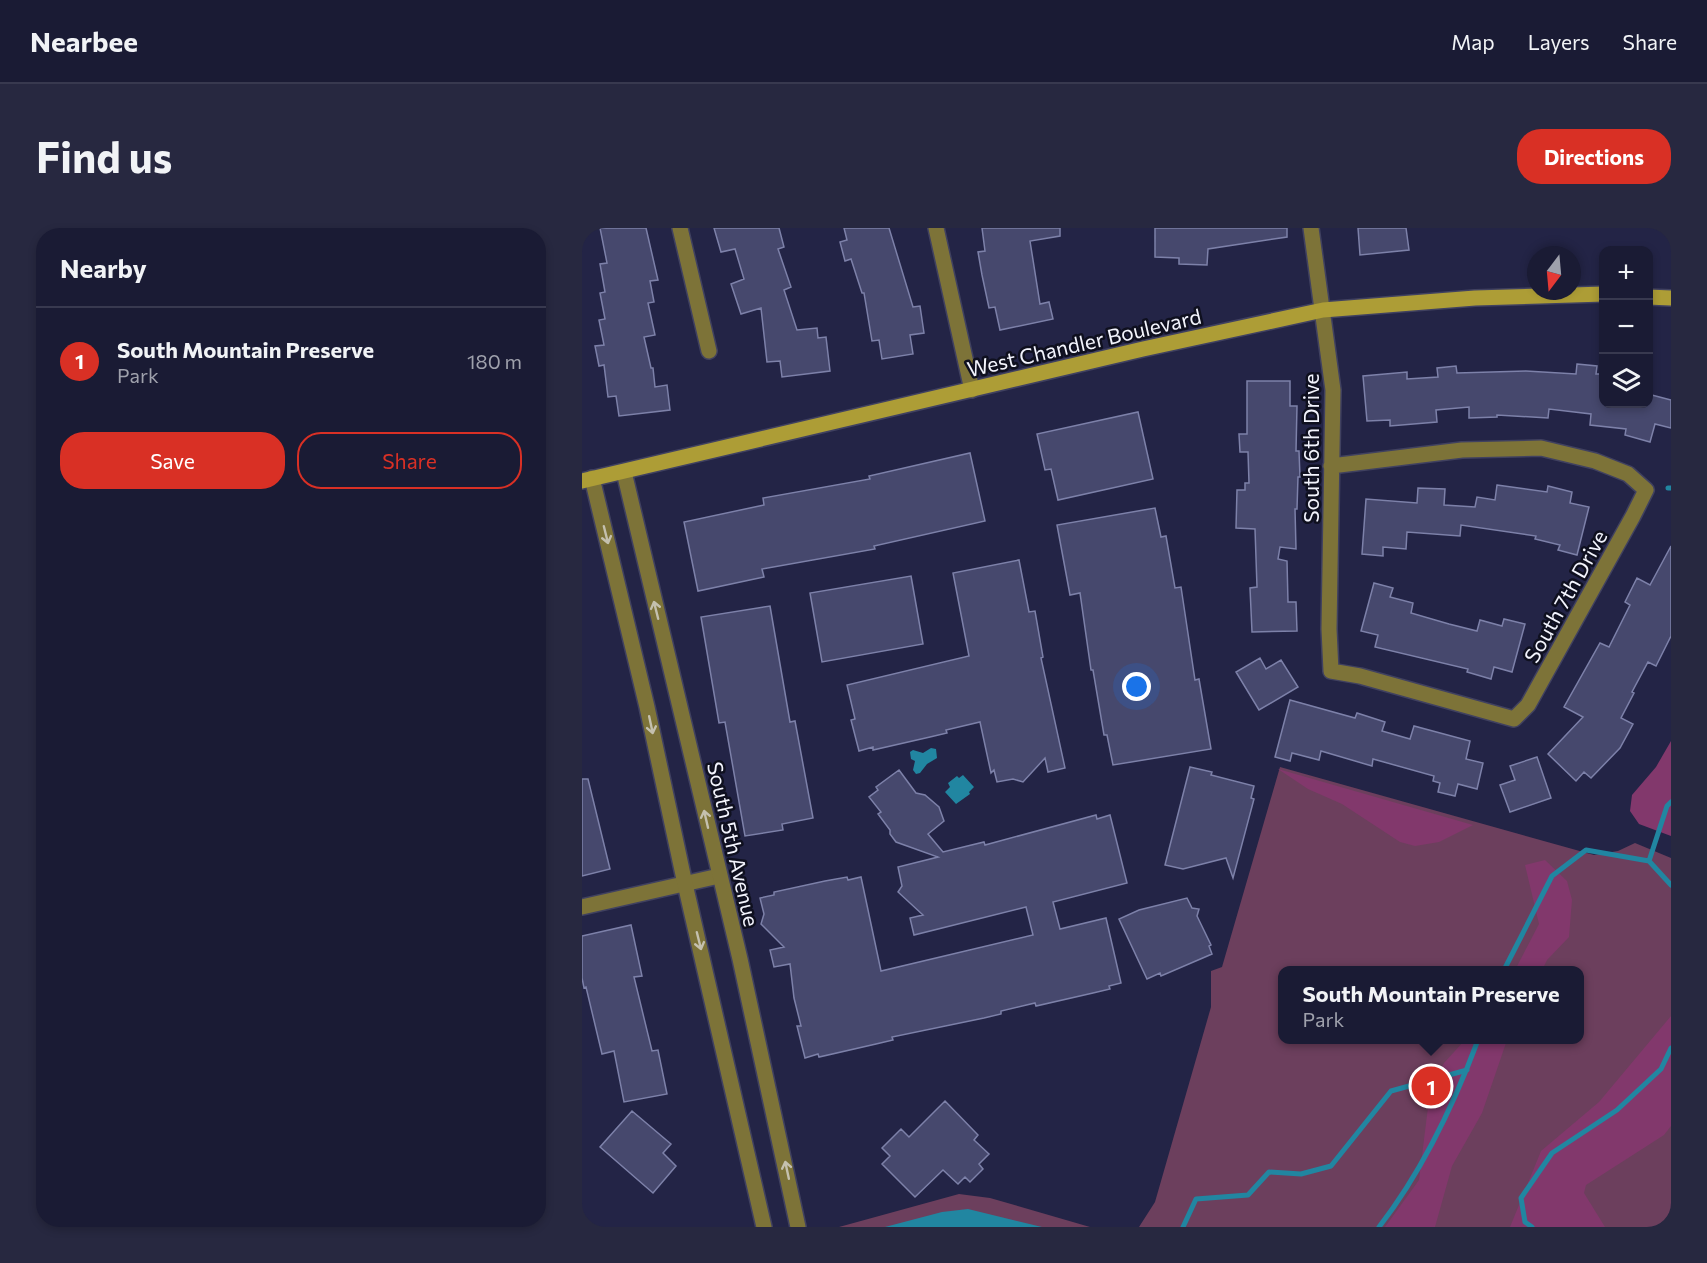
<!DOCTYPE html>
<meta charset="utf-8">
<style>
body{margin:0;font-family:Commissioner,sans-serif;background:#272840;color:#f1f3f6}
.controls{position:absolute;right:18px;top:18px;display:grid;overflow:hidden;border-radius:12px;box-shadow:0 3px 9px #0003}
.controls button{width:54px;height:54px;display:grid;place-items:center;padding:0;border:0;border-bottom:2px solid #38394f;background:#1a1b34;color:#f1f3f6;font:30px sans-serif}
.compass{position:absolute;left:945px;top:18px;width:54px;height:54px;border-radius:50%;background:#1a1b34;box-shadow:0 3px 9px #0003;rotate:196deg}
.you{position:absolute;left:555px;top:459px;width:21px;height:21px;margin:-15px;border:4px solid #fff;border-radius:50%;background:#1a73e8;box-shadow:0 0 0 9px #1a73e833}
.badge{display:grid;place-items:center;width:39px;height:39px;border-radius:50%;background:#d93025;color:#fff;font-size:20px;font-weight:700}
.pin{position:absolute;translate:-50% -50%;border:3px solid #fff;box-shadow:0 2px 6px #0006}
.popup{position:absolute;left:696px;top:738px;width:306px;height:78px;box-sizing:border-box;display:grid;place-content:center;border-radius:12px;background:#1a1b34;filter:drop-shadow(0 2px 4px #0005);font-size:20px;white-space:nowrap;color:#9fa1ac}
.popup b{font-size:22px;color:#f1f3f6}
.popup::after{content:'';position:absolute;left:50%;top:100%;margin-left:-12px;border:12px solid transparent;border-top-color:#1a1b34}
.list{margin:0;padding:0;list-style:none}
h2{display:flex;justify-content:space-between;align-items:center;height:78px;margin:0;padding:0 24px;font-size:26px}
h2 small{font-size:20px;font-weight:400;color:#9fa1ac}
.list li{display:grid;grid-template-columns:39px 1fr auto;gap:18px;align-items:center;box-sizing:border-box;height:108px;padding:0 24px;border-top:2px solid #38394f}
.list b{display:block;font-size:22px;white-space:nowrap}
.list p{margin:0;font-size:20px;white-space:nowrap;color:#9fa1ac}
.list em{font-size:20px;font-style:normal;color:#9fa1ac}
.actions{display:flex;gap:12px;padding:18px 24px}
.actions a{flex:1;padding:14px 0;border:2px solid #d93025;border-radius:24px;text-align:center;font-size:21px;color:#d93025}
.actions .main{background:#d93025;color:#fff}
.icon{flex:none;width:33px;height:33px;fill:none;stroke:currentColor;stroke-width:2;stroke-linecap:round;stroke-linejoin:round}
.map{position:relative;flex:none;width:1089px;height:999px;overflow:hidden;border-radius:24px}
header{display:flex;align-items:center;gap:36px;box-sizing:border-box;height:84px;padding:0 30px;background:#1a1b34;border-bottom:2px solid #38394f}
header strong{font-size:28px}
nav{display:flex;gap:33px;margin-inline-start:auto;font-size:21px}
.intro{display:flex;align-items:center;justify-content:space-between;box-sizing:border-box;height:144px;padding:0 36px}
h1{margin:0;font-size:42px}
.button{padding:15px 27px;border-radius:24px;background:#d93025;color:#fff;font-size:21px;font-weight:700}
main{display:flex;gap:36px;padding:0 36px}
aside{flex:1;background:#1a1b34;border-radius:24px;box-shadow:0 3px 9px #0003}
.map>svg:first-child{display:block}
.green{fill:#6c3f5d;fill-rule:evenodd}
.forest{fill:#82386c}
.water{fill:#2186a1}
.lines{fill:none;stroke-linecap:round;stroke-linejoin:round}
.stream{stroke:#2186a1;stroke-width:5}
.building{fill:#46486d;stroke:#7d81a9;stroke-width:1.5}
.minor-casing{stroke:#404160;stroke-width:18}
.tertiary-casing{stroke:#404160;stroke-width:18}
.secondary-casing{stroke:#404160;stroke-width:18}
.minor{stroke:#7d7338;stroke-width:15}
.tertiary{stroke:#7d7338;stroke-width:15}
.secondary{stroke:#ad9d36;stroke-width:15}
.oneway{stroke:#c4c0ae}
.labels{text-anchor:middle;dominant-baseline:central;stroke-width:5;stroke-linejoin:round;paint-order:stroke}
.street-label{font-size:21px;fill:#f3f4fd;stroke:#0f101f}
</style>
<header>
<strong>Nearbee</strong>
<nav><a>Map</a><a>Layers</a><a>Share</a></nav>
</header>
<div class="intro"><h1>Find us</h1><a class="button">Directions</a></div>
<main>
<aside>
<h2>Nearby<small></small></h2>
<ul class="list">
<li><span class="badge">1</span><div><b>South Mountain Preserve</b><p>Park</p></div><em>180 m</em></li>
</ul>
<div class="actions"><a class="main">Save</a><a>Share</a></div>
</aside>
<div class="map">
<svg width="1089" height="999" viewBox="0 0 1089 999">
<rect width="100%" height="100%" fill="#232446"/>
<!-- green -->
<path class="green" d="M 698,539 L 1012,627 L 1036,623 L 1053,615 L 1089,630 L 1089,999 L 557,999 L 573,974 L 629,779 L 629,743 L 640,739 ZM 700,742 L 998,742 L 998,812 L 700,812 Z
M 377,966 L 408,970 L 508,999 L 257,999 Z"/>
<!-- forest -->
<path class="forest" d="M 1089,513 L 1089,608 L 1057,596 L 1048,583 L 1050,567 L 1074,539 Z
M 696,541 L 891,597 L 857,614 L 833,618 L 818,614 L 760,576 L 726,561 Z
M 963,632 L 985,653 L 990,672 L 987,709 L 965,732 L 960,742 L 933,742 L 957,696 L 943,637 Z
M 1089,788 L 1089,898 L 1082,907 L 1004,957 L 1002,965 L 1023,999 L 928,999 L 959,923 L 1017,874 Z
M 883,812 L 925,812 L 900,885 L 870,938 L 853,999 L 803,999 L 837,952 L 848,863 L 862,835 Z"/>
<!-- water -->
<path class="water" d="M 349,520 L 354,521 L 355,530 L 345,536 L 338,545 L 334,546 L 331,542 L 333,533 L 329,531 L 328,524 L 331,522 L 341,525 Z
M 381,547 L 392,559 L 387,564 L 388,566 L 374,576 L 363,564 L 368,559 L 366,555 L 375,548 L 377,550 Z
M 386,981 L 460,999 L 303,999 L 360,984 Z"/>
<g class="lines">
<!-- stream -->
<path class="stream" d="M 1086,260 L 1089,260
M 1067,633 L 1089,657
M 922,742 L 970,648 L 1004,622 L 1067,633 L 1085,578 L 1089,574
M 601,999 L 614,971 L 666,967 L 687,944 L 719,946 L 749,938 L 809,863 L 885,842
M 797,999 C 839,945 872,876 896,812
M 950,999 L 943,994 L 939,970 L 970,925 L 1035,882 L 1079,841 L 1089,820"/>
</g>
<!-- building -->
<path class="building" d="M 18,0 L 64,0 L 76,52 L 68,53 L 72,74 L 66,75 L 73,107 L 62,109 L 69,140 L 71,140 L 73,159 L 85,157 L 88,182 L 37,188 L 34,168 L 26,169 L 22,137 L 17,138 L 13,118 L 22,117 L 17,92 L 23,91 L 18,65 L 23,64 L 18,36 L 25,35 Z
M 132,0 L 197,0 L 202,19 L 196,21 L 209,59 L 202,62 L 215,102 L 235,100 L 236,110 L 244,109 L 248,143 L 200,149 L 198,133 L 185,134 L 179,80 L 159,86 L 149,56 L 162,51 L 153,21 L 139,24 Z
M 262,0 L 307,0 L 331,79 L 338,78 L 342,105 L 328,107 L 331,126 L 300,131 L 297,112 L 290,113 L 282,65 L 280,65 L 269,31 L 263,33 L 258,14 L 265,12 Z
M 400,0 L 478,0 L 478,8 L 448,13 L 458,76 L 467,74 L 471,91 L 418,102 L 413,79 L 407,80 L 400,47 L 396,24 L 403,23 Z
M 573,0 L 705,0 L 705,9 L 626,21 L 625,37 L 597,36 L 597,30 L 573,29 Z
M 776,0 L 824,0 L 827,22 L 778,27 Z
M 995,136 L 1015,138 L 1014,146 L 1022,146 L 1022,176 L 1066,176 L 1066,166 L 1089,172 L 1089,200 L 1073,196 L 1068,214 L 1043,207 L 1044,201 L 1008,197 L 1009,186 L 967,181 L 966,190 L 915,187 L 915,189 L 887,190 L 887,179 L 854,182 L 855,194 L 808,198 L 808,192 L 785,193 L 781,148 L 825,144 L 825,151 L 856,149 L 855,140 L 874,138 L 875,145 L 944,143 L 994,146 Z
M 665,153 L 708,153 L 708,178 L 715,178 L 714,223 L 717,223 L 718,249 L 716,249 L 715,281 L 713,281 L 714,321 L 698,319 L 696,331 L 705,333 L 706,374 L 714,374 L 715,403 L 670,404 L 668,360 L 675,359 L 673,301 L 654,300 L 655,262 L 663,262 L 663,255 L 667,255 L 666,224 L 658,224 L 657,206 L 665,206 Z
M 556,184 L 571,251 L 476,272 L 469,241 L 463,242 L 455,206 Z
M 388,225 L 403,293 L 292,318 L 293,321 L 180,341 L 182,349 L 116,363 L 102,294 L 182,277 L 181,270 L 288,251 L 287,248 Z
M 915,257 L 965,264 L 966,258 L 990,264 L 988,275 L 1007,279 L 995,327 L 976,322 L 978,317 L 953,311 L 954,308 L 879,297 L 878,308 L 825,304 L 824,321 L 801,319 L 801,328 L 780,326 L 784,271 L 835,275 L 836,260 L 863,261 L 862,277 L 893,279 L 895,269 L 913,272 Z
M 573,280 L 579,309 L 584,308 L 593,360 L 599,359 L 613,452 L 617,451 L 629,521 L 531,537 L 525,507 L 522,507 L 511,442 L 509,442 L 498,365 L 488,367 L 475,297 Z
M 1089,318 L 1089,408 L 1074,438 L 1066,434 L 1050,464 L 1052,465 L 1039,490 L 1051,496 L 1038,520 L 1009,550 L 1002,544 L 994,553 L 966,526 L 1001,489 L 982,479 L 1018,415 L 1027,419 L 1048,377 L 1043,374 L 1055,350 L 1068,357 Z
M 437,332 L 447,384 L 453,383 L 461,429 L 459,430 L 483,540 L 466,544 L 463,530 L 441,554 L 431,551 L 415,554 L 412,542 L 409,545 L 398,494 L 364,502 L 365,505 L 348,509 L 291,522 L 291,519 L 277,523 L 269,492 L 273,491 L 265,457 L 387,428 L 371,345 Z
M 329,348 L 341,416 L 240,434 L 228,365 Z
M 792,355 L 811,360 L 808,369 L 831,375 L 829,385 L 867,396 L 895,403 L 898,392 L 920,398 L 922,391 L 943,396 L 930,444 L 912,439 L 909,451 L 885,444 L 886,441 L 793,419 L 796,407 L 779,403 Z
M 188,378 L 208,494 L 213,493 L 231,590 L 200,596 L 201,602 L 163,608 L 143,494 L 137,495 L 119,389 Z
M 678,430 L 684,441 L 699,432 L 716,459 L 677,482 L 654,444 Z
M 708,472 L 773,490 L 775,485 L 803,494 L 800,503 L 828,511 L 832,498 L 888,513 L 884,531 L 901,535 L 895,561 L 876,556 L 873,568 L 856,564 L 858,555 L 851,553 L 852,548 L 791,531 L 790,538 L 739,523 L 737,532 L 710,525 L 708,533 L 693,529 Z
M 955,529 L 969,570 L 928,584 L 918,557 L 933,552 L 928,538 Z
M 608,539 L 630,544 L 629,547 L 672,558 L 669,570 L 672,571 L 651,650 L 644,630 L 601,641 L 583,637 Z
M 317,542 L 334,565 L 343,567 L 357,579 L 362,593 L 346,606 L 361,624 L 402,614 L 403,617 L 514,587 L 515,591 L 528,587 L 545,655 L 471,674 L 478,701 L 524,690 L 539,755 L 527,758 L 528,761 L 511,765 L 454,778 L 453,775 L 419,783 L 419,786 L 402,790 L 310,809 L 311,812 L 294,816 L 237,829 L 236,826 L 223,830 L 215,798 L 219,798 L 212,770 L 208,736 L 192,739 L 188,722 L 202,719 L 179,696 L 182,686 L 178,670 L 192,667 L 192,664 L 243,653 L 265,649 L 266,652 L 279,649 L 299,743 L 451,707 L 444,679 L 332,707 L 328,690 L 341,687 L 316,664 L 320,658 L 316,639 L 356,629 L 314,614 L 308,606 L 308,602 L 296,586 L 299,584 L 287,569 L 296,562 L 294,559 Z
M 0,551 L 6,551 L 28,641 L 0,648 Z
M 605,670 L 610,680 L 617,681 L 615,688 L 629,717 L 627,718 L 630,726 L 579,748 L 578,745 L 565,751 L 537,691 L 557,682 Z
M 49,697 L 60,748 L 52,749 L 70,823 L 76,822 L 85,866 L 42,874 L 32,823 L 20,826 L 4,759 L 2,760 L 0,750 L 0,708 Z
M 363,873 L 396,907 L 392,912 L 407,926 L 397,936 L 401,941 L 388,954 L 383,949 L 376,956 L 361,942 L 333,969 L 300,936 L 308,928 L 300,920 L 319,901 L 327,909 Z
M 50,883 L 89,916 L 81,925 L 94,938 L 71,965 L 18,919 Z"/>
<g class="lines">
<!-- minor casing -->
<g class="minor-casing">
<path id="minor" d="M 98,0 L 127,123
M 354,0 L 390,162
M 729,0 L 751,162 L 747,401 L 749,443 L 778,448 L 932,491 L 946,477 L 1051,288 L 1064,262 L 1046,246 L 1013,233 L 959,220 L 880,222 L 749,238
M 0,679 L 137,648"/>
</g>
<!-- tertiary casing -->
<g class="tertiary-casing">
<path id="tertiary" d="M 42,244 L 158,731 L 216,999
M 10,250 L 65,479 L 103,656 L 182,999"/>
</g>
<!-- secondary casing -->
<g class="secondary-casing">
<path id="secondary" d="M 1066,69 L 1089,70
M 0,253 L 561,121 L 741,82 L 893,70 L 1022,66"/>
</g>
<!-- minor -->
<use href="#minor" class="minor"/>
<!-- tertiary -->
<use href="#tertiary" class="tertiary"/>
<!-- secondary -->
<use href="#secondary" class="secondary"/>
</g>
<!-- one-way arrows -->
<defs><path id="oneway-shaft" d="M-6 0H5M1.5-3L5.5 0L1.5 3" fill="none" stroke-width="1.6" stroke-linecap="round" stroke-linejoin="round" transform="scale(1.5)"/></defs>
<g class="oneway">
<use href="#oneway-shaft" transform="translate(24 307) rotate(76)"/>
<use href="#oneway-shaft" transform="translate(74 382) rotate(-104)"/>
<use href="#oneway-shaft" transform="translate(69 497) rotate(78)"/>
<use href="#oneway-shaft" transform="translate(124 591) rotate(-103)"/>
<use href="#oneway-shaft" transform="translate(117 713) rotate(76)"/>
<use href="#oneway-shaft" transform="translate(205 942) rotate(-102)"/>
</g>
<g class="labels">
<!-- street labels -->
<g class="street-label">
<text transform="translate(502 114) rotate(-13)">West Chandler Boulevard</text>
<text transform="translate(728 220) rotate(-90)">South 6th Drive</text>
<text transform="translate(983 368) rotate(-61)">South 7th Drive</text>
<text transform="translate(152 616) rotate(77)">South 5th Avenue</text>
</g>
</g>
</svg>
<div class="controls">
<button>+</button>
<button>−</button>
<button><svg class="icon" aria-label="layers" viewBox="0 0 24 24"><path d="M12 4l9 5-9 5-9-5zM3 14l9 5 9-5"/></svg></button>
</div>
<svg class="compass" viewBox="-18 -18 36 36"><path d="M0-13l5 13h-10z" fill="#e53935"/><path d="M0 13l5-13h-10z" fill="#9fa1ac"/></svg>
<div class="you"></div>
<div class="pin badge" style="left:849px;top:858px">1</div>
<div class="popup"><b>South Mountain Preserve</b>Park</div>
</div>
</main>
